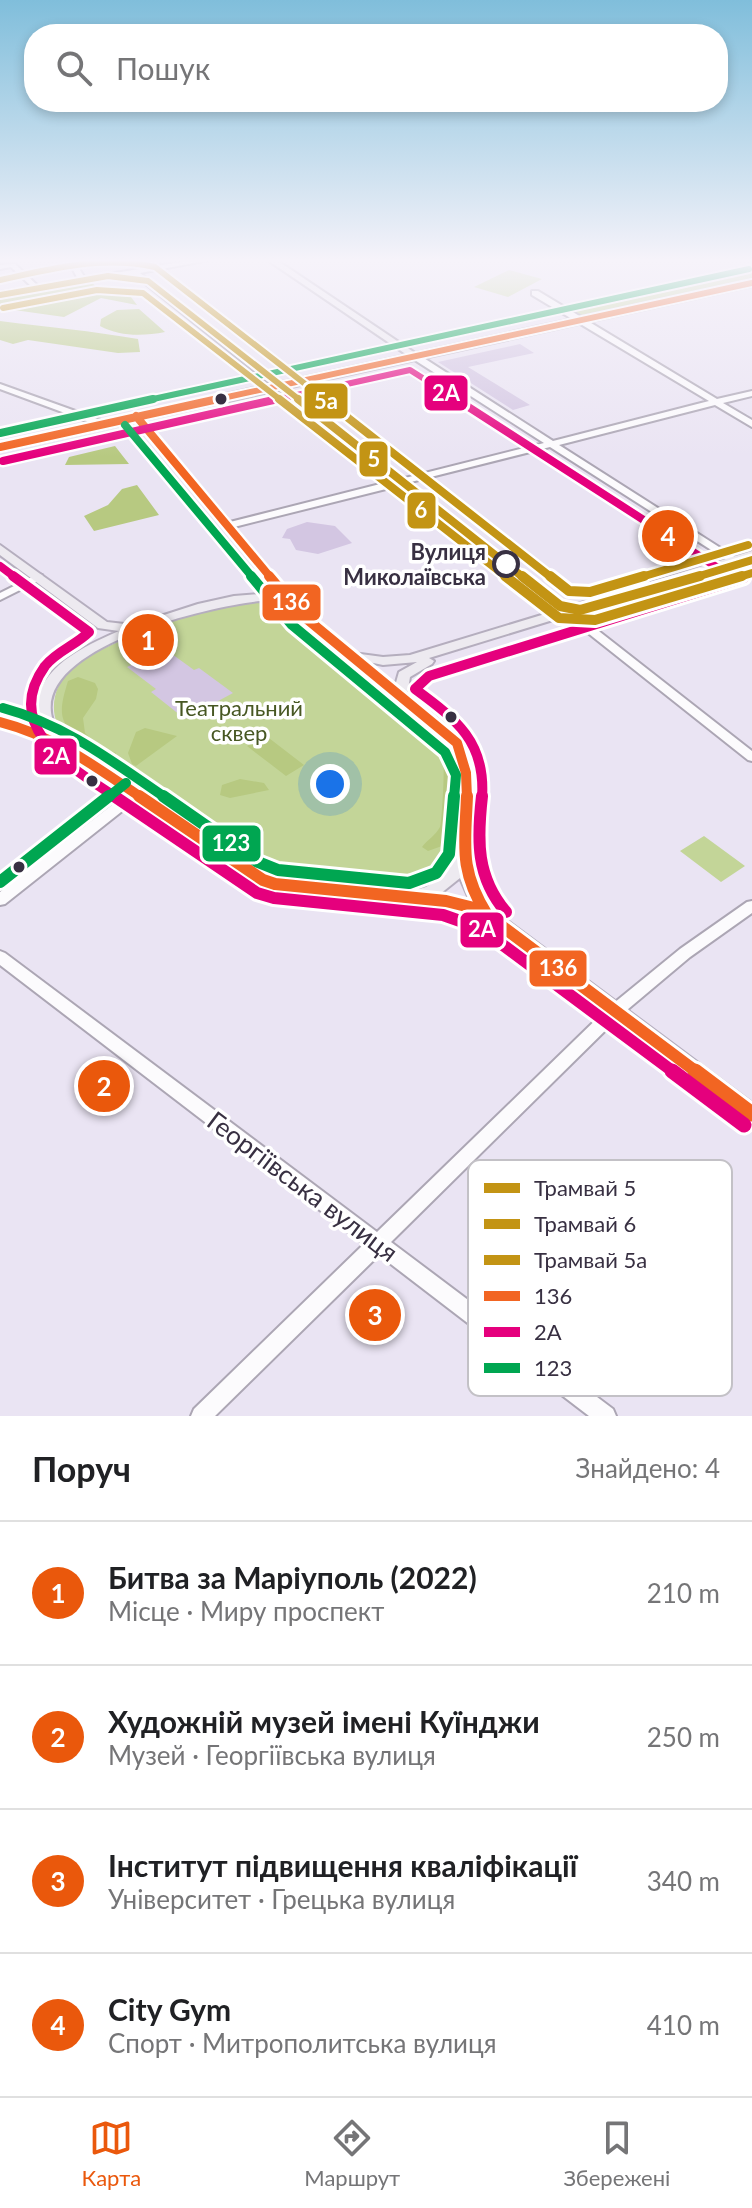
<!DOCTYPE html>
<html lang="uk">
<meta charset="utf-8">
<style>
body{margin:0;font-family:Lato,sans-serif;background:#f6f6f6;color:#202124}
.you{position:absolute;left:330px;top:784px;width:28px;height:28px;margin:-20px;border:6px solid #fff;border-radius:50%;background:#1a73e8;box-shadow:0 0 0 12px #1a73e833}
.badge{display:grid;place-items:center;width:52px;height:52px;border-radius:50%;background:#ea580c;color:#fff;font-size:26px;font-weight:700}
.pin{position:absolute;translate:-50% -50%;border:4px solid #fff;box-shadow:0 2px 8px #0006}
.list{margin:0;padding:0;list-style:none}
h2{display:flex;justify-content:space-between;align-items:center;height:104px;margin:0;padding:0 32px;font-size:34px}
h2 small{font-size:26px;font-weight:400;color:#757577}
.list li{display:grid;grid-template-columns:52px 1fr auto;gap:24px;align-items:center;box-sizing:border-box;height:144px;padding:0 32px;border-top:2px solid #e0e0e0}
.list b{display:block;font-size:30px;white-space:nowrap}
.list p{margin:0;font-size:26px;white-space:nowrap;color:#757577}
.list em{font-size:26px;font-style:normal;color:#757577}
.icon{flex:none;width:44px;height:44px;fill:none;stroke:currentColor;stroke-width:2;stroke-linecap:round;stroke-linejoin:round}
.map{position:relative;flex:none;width:752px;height:1416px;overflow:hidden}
.search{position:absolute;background:#fff;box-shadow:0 4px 12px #0003;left:24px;right:24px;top:24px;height:88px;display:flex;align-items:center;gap:20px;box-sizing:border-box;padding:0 28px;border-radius:32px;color:#757577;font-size:30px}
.sheet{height:680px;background:#fff}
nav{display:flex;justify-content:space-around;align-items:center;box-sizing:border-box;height:112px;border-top:2px solid #e0e0e0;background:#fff;font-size:22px;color:#757577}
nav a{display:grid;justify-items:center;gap:4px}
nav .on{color:#ea580c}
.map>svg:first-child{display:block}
.green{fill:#c3d598}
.forest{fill:#b7c981}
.building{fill:#d3c6e2}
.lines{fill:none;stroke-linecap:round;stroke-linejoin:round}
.minor-casing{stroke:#aca6b4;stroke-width:4}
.major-casing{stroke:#b5aebe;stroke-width:4}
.highway-casing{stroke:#b5aebe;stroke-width:4}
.minor{fill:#fcfbfd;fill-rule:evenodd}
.major{fill:#edeaf0;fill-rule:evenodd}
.highway{fill:#e2dee8;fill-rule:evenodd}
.bus-1-far4-casing{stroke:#fff;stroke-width:10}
.bus-1-far3-casing{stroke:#fff;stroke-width:13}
.bus-1-far2-casing{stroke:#fff;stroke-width:16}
.bus-1-far1-casing{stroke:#fff;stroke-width:18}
.bus-1-casing{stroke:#fff;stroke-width:21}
.bus-2-far4-casing{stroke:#fff;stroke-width:10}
.bus-2-far3-casing{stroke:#fff;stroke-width:13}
.bus-2-far2-casing{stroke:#fff;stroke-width:16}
.bus-2-far1-casing{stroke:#fff;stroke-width:18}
.bus-2-casing{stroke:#fff;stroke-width:21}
.bus-3-far3-casing{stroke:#fff;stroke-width:10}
.bus-3-far2-casing{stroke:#fff;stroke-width:13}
.bus-3-far1-casing{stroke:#fff;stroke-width:16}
.bus-3-casing{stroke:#fff;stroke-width:18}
.bus-1-far4{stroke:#f26522;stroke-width:6}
.bus-1-far3{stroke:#f26522;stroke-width:8}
.bus-1-far2{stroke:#f26522;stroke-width:10}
.bus-1-far1{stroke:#f26522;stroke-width:12}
.bus-1{stroke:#f26522;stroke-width:15}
.bus-2-far4{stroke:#e5007d;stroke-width:6}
.bus-2-far3{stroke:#e5007d;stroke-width:8}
.bus-2-far2{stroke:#e5007d;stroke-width:10}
.bus-2-far1{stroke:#e5007d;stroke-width:12}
.bus-2{stroke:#e5007d;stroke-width:15}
.bus-3-far3{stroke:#00a651;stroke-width:6}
.bus-3-far2{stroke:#00a651;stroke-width:8}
.bus-3-far1{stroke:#00a651;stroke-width:10}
.bus-3{stroke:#00a651;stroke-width:12}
.tram-1-far2-casing{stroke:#fff;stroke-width:10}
.tram-1-far1-casing{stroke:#fff;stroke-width:13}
.tram-1-casing{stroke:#fff;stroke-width:16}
.tram-2-far2-casing{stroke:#fff;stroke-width:10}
.tram-2-far1-casing{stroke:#fff;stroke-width:13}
.tram-2-casing{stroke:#fff;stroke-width:16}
.tram-3-far2-casing{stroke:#fff;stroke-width:10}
.tram-3-far1-casing{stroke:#fff;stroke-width:13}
.tram-3-casing{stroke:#fff;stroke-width:16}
.tram-1-far2{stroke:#c39414;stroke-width:6}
.tram-1-far1{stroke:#c39414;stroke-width:8}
.tram-1{stroke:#c39414;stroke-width:10}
.tram-2-far2{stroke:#c39414;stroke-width:6}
.tram-2-far1{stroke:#c39414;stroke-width:8}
.tram-2{stroke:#c39414;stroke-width:10}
.tram-3-far2{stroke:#c39414;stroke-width:6}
.tram-3-far1{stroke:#c39414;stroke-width:8}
.tram-3{stroke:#c39414;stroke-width:10}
.bus-dot{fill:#383042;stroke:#fff;stroke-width:3}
.stop-dot{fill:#fff;stroke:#383042;stroke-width:4}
.labels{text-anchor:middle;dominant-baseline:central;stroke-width:7;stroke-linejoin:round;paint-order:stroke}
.stop-label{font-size:22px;font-weight:bold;fill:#383042;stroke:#fff;text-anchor:end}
.park-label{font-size:22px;fill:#475723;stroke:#fff}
.near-street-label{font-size:26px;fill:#383042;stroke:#fff}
.key{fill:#fff;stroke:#c3c1c6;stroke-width:2}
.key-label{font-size:22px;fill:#383042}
.line-badge{stroke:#fff;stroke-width:3}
.badge-label{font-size:22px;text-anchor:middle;font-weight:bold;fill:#fff}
</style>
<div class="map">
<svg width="752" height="1416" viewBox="0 0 752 1416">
<rect width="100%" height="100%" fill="#eae4f3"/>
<!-- green -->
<path class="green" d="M 752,267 L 752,279 L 581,315 L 566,306 Z
M 509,270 L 542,279 L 508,297 L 474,287 Z
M 254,599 L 274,603 L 288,611 L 443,740 C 463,761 462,782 458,809 C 455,828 456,859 443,875 C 436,883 425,886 415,888 C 390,892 292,882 267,874 L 70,741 C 45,720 52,688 71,665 C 130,633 188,613 254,599 Z
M 704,836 L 745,866 L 721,882 L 680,851 Z"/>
<!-- forest -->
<path class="forest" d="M 92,283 L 98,288 L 125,289 L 137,305 L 101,298 L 64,317 L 0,308 L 0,298 Z
M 139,309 L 165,332 C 144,336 120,337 100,326 L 101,319 L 117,310 Z
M 0,321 C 47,327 92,331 138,339 L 140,352 L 118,353 L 28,340 L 13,344 L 0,340 Z
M 115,446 L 129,464 L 65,465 L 69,457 Z
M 137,485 L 159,515 L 94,531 L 84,516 L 108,505 L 122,489 Z
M 78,677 L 95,683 L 98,689 L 96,699 L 83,718 L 85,733 L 97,745 L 116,753 L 116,762 C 107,760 98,752 89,746 C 59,725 57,716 68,681 Z
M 377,696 L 384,697 L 439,743 L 453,764 L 455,781 L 448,834 L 442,846 L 428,851 L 422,847 C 427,840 436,835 440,827 C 442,821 445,766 443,760 L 375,702 Z
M 145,728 L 177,736 L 136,766 L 132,764 L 128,753 L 136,732 Z
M 265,735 L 304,765 L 286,776 L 247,746 Z
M 240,779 L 264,783 L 269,790 L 230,798 L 220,795 L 222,785 Z"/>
<!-- building -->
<path class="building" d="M 520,344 L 534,353 L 468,367 L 530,405 L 513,410 L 438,362 Z
M 307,522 L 335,526 L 352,543 L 318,554 L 296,550 L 290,539 L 282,538 L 287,529 Z
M 165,649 L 194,670 L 199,668 L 233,693 L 185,719 L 151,692 L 156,689 L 127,667 Z"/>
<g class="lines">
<!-- minor casing -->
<g class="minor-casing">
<path id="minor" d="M 67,259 L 73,259 L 85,278 L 199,259 L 215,259 L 140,273 L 401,479 L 544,443 L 410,357 L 410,353 L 416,353 L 553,441 L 709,401 L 532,295 L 532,291 L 538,291 L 717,399 L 752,391 L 752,396 L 723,403 L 752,420 L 752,427 L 715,405 L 559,445 L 752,568 L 752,576 L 550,447 L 407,483 L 568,611 L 577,614 L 752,751 L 752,761 L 748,760 L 569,618 L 560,615 L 398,486 L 234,527 L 307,615 L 302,618 L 298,617 L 133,418 L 133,414 L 139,414 L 230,522 L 392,481 L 133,274 L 0,296 L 0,292 L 32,287 L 11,267 L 0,269 L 0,265 L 15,264 L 38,286 L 78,279 Z
M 0,384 L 106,422 L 107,424 L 100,426 L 0,389 Z
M 38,574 L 42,575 L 43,577 L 42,579 L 0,600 L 0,593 Z
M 0,718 L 36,727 L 65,740 L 67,743 L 61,747 L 28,733 L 0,726 Z
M 135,790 L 140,791 L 142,794 L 140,797 L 5,904 L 0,905 L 0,892 L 130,791 Z
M 752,901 L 752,913 L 690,957 L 621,1015 L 391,1242 L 613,1409 L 616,1416 L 589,1416 L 379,1255 L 215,1416 L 191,1416 L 194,1409 L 364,1244 L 0,965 L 0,951 L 5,953 L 377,1232 L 609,1007 L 680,949 L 747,902 Z"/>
</g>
<!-- major casing -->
<g class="major-casing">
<path id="major" d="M 266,259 L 275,259 L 418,355 L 410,357 Z
M 0,545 L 107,622 L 133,625 L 198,604 L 234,596 L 260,594 L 283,597 L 353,653 L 383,657 L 410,655 L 752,551 L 752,559 L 429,658 L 434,661 L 432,664 L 410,677 L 407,695 C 421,707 455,729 464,743 C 489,780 466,824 473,865 C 476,882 484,896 493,910 L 752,1103 L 752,1123 L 745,1120 L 481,920 L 445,907 L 269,888 L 245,878 L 50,741 C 12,682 72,651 119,631 L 98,628 L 0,555 ZM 260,601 L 275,603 L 451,746 L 457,757 L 461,785 L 456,856 L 450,868 L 439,879 L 426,887 L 412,891 L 277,878 L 257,870 L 60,735 C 5,652 210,606 260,601 ZM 364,661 L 383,665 L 417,662 L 399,672 L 395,686 ZM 460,878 L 471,903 L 440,894 Z"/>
</g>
<!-- highway casing -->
<g class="highway-casing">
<path id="highway" d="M 752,280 L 752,286 L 0,451 L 0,443 Z"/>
</g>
<!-- minor -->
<use href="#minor" class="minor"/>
<!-- major -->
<use href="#major" class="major"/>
<!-- highway -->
<use href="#highway" class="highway"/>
<!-- bus-1-far4 casing -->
<g class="bus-1-far4-casing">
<path id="bus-1-far4" d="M 209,401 L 752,283"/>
</g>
<!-- bus-1-far3 casing -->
<g class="bus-1-far3-casing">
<path id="bus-1-far3" d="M 136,416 L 271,578
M 0,447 L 218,399"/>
</g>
<!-- bus-1-far2 casing -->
<g class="bus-1-far2-casing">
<path id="bus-1-far2" d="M 269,576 L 302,615 L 457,743 L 466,773 L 467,798
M 0,722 C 55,736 96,767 142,798"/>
</g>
<!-- bus-1-far1 casing -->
<g class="bus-1-far1-casing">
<path id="bus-1-far1" d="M 139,796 L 263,880 L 275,884 L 446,901 L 470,907 L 498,923
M 467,796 C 465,846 459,870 487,915 L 698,1073"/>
</g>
<!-- bus-1 casing -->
<g class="bus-1-casing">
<path id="bus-1" d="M 695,1071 L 752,1114"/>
</g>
<!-- bus-2-far4 casing -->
<g class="bus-2-far4-casing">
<path id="bus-2-far4" d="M 270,401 L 410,370 L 459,401"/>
</g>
<!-- bus-2-far3 casing -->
<g class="bus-2-far3-casing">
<path id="bus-2-far3" d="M 456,399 L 732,577
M 3,461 L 278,399
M 0,566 L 16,578"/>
</g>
<!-- bus-2-far2 casing -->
<g class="bus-2-far2-casing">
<path id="bus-2-far2" d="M 13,576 L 89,632 C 76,645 57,651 45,666 C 0,729 74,769 117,798
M 482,798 C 486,742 457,720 415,689 L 429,676 L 744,578"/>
</g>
<!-- bus-2-far1 casing -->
<g class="bus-2-far1-casing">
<path id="bus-2-far1" d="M 114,796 L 257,893 L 274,898 L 443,915 L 480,928 L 675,1073
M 482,796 C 477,840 476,877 506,912"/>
</g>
<!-- bus-2 casing -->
<g class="bus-2-casing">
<path id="bus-2" d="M 672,1071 L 744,1125"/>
</g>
<!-- bus-3-far3 casing -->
<g class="bus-3-far3-casing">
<path id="bus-3-far3" d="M 144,401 L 749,269"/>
</g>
<!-- bus-3-far2 casing -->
<g class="bus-3-far2-casing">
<path id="bus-3-far2" d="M 125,425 L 253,578
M 0,433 L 153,399"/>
</g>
<!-- bus-3-far1 casing -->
<g class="bus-3-far1-casing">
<path id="bus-3-far1" d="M 251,576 L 292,625 L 445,752 L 456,775 L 454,798
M 3,708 C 66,725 113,762 166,798
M 107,798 L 126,783"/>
</g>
<!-- bus-3 casing -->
<g class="bus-3-casing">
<path id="bus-3" d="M 163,796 L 258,862 L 278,870 L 409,883 L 436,873 L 449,854 L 454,796
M 0,882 L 109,796"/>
</g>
<!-- bus-1-far4 -->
<use href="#bus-1-far4" class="bus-1-far4"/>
<!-- bus-1-far3 -->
<use href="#bus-1-far3" class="bus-1-far3"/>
<!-- bus-1-far2 -->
<use href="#bus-1-far2" class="bus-1-far2"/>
<!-- bus-1-far1 -->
<use href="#bus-1-far1" class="bus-1-far1"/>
<!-- bus-1 -->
<use href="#bus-1" class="bus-1"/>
<!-- bus-2-far4 -->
<use href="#bus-2-far4" class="bus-2-far4"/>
<!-- bus-2-far3 -->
<use href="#bus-2-far3" class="bus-2-far3"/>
<!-- bus-2-far2 -->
<use href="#bus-2-far2" class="bus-2-far2"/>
<!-- bus-2-far1 -->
<use href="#bus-2-far1" class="bus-2-far1"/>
<!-- bus-2 -->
<use href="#bus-2" class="bus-2"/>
<!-- bus-3-far3 -->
<use href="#bus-3-far3" class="bus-3-far3"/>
<!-- bus-3-far2 -->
<use href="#bus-3-far2" class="bus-3-far2"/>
<!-- bus-3-far1 -->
<use href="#bus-3-far1" class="bus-3-far1"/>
<!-- bus-3 -->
<use href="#bus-3" class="bus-3"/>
<!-- tram-1-far2 casing -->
<g class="tram-1-far2-casing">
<path id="tram-1-far2" d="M 0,295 L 108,276 L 148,281 L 301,401"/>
</g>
<!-- tram-1-far1 casing -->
<g class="tram-1-far1-casing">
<path id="tram-1-far1" d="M 298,399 L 524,578
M 693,578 L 752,560"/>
</g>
<!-- tram-1 casing -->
<g class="tram-1-casing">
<path id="tram-1" d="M 522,576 L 560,606 L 580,610 L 700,576"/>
</g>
<!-- tram-2-far2 casing -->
<g class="tram-2-far2-casing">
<path id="tram-2-far2" d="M 3,308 L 97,290 L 143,293 L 282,401"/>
</g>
<!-- tram-2-far1 casing -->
<g class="tram-2-far1-casing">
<path id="tram-2-far1" d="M 279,399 L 508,578
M 736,578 L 752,573"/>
</g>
<!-- tram-2 casing -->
<g class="tram-2-casing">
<path id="tram-2" d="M 505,576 L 559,618 L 595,620 L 742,576"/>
</g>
<!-- tram-3-far2 casing -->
<g class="tram-3-far2-casing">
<path id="tram-3-far2" d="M 0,280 C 52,269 102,255 155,267 L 327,401"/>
</g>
<!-- tram-3-far1 casing -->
<g class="tram-3-far1-casing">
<path id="tram-3-far1" d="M 324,399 L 552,578
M 638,578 L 748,545"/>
</g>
<!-- tram-3 casing -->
<g class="tram-3-casing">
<path id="tram-3" d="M 550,576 L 569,591 L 590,592 L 644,576"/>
</g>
<!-- tram-1-far2 -->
<use href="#tram-1-far2" class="tram-1-far2"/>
<!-- tram-1-far1 -->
<use href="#tram-1-far1" class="tram-1-far1"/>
<!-- tram-1 -->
<use href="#tram-1" class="tram-1"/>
<!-- tram-2-far2 -->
<use href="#tram-2-far2" class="tram-2-far2"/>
<!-- tram-2-far1 -->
<use href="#tram-2-far1" class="tram-2-far1"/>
<!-- tram-2 -->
<use href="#tram-2" class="tram-2"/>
<!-- tram-3-far2 -->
<use href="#tram-3-far2" class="tram-3-far2"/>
<!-- tram-3-far1 -->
<use href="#tram-3-far1" class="tram-3-far1"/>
<!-- tram-3 -->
<use href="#tram-3" class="tram-3"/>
</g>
<!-- sky -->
<linearGradient id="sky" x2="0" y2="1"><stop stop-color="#80bedb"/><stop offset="0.57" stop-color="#f6f3fa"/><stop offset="1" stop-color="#f6f3fa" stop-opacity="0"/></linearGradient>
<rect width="752" height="457" fill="url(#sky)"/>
<!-- markers -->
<g class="bus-dot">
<circle cx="221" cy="399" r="7"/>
<circle cx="451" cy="717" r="7"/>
<circle cx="92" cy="781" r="7"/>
<circle cx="19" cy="867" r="7"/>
</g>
<circle class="stop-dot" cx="506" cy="564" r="12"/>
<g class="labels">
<!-- stop labels -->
<g class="stop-label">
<text x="486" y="551">Вулиця<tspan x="486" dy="25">Миколаївська</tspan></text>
</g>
<!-- park labels -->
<g class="park-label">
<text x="239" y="707">Театральний<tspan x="239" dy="25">сквер</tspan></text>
</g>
<!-- near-street labels -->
<g class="near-street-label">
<text transform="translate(303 1186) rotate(37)">Георгіївська вулиця</text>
</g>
</g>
<!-- legend -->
<rect x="468" y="1160" width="264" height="236" rx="12" class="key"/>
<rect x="484" y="1183" width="36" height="10" fill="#c39414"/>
<rect x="484" y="1219" width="36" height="10" fill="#c39414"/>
<rect x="484" y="1255" width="36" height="10" fill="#c39414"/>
<rect x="484" y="1291" width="36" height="10" fill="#f26522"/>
<rect x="484" y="1327" width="36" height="10" fill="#e5007d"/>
<rect x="484" y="1363" width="36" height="10" fill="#00a651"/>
<g class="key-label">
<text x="534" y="1196">Трамвай 5</text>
<text x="534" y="1232">Трамвай 6</text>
<text x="534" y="1268">Трамвай 5а</text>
<text x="534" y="1304">136</text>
<text x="534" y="1340">2А</text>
<text x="534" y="1376">123</text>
</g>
<g class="line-badge">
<rect x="423" y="374" width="46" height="38" rx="8" fill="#e5007d"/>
<rect x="303" y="382" width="46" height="38" rx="8" fill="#c39414"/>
<rect x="358" y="440" width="31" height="38" rx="8" fill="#c39414"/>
<rect x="406" y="491" width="31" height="39" rx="8" fill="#c39414"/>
<rect x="261" y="583" width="61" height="39" rx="8" fill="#f26522"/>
<rect x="33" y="737" width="45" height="39" rx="8" fill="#e5007d"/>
<rect x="201" y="824" width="61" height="39" rx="8" fill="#00a651"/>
<rect x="459" y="911" width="46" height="38" rx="8" fill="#e5007d"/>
<rect x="528" y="949" width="60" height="39" rx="8" fill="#f26522"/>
</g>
<g class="badge-label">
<text x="446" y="401">2А</text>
<text x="326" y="409">5а</text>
<text x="374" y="467">5</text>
<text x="421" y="518">6</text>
<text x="291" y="610">136</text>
<text x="56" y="764">2А</text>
<text x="231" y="851">123</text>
<text x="482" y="937">2А</text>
<text x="558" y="976">136</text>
</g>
</svg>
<div class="you"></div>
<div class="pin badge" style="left:148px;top:640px">1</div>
<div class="pin badge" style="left:104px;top:1086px">2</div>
<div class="pin badge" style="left:375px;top:1315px">3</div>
<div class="pin badge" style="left:668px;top:536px">4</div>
<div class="search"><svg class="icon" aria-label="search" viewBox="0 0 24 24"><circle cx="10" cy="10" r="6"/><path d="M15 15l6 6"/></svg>Пошук</div>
</div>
<section class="sheet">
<h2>Поруч<small>Знайдено: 4</small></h2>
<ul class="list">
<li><span class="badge">1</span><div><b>Битва за Маріуполь (2022)</b><p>Місце · Миру проспект</p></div><em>210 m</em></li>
<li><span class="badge">2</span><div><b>Художній музей імені Куїнджи</b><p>Музей · Георгіївська вулиця</p></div><em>250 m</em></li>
<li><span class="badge">3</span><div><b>Інститут підвищення кваліфікації</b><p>Університет · Грецька вулиця</p></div><em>340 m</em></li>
<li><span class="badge">4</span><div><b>City Gym</b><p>Спорт · Митрополитська вулиця</p></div><em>410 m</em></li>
</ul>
</section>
<nav>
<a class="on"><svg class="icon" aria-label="map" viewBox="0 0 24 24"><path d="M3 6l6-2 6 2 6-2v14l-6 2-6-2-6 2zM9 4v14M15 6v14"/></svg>Карта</a>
<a><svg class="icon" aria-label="directions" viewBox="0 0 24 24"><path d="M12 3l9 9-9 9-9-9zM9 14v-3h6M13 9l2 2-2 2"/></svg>Маршрут</a>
<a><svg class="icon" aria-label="saved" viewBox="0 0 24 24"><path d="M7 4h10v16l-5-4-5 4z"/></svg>Збережені</a>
</nav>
